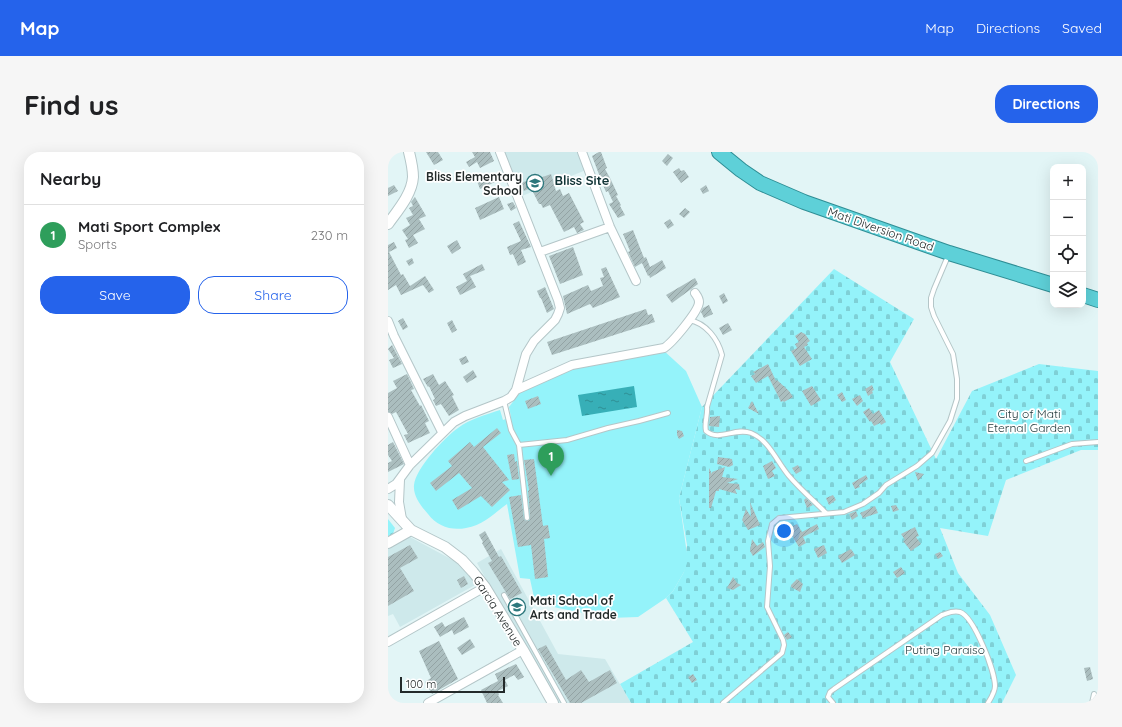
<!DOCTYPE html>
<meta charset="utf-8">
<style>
body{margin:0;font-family:Quicksand,sans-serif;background:#f6f6f6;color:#202124}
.controls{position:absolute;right:12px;top:12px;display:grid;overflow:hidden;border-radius:8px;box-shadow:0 4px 16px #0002}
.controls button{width:36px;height:36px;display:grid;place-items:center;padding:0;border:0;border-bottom:1px solid #e0e0e0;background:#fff;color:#202124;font:20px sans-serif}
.scale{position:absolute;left:12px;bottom:10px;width:105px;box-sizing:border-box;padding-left:4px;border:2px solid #232a2a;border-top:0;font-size:11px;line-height:14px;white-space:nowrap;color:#232a2a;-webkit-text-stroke:3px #fff;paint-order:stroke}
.you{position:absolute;left:396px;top:379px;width:14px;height:14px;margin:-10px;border:3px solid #fff;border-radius:50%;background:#1a73e8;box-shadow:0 0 0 6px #1a73e833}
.badge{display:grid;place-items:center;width:26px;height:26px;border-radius:50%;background:#2563eb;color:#fff;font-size:13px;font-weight:700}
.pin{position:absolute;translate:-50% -33px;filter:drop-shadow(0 1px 2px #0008)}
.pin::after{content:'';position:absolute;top:21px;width:14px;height:12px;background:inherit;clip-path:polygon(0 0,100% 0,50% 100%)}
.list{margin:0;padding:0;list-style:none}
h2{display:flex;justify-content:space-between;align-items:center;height:52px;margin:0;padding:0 16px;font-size:17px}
h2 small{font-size:13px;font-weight:400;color:#757577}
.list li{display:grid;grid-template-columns:26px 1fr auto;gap:12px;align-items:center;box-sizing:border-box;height:60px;padding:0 16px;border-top:1px solid #e0e0e0}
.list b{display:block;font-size:15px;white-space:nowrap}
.list p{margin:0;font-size:13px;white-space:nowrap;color:#757577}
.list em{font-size:13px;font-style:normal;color:#757577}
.actions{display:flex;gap:8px;padding:12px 16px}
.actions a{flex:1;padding:9px 0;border:1px solid #2563eb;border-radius:16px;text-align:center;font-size:14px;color:#2563eb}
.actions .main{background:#2563eb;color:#fff}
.icon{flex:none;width:22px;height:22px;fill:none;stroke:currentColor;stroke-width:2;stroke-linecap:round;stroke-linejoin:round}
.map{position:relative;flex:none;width:710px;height:551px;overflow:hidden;border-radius:16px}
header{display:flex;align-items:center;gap:24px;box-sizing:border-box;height:56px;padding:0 20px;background:#2563eb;color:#fff}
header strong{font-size:19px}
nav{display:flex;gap:22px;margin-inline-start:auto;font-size:14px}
.intro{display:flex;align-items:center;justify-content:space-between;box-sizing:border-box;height:96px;padding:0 24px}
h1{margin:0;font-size:28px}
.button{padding:10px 18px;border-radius:16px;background:#2563eb;color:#fff;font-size:14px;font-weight:700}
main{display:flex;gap:24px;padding:0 24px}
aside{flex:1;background:#fff;border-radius:16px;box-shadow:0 4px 16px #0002}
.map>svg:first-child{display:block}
.built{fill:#cee9eb}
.cemetery{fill:url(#cemetery-stones)}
.park{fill:url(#park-crowns)}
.pitch{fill:#94f3fa}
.water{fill:url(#water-ripples)}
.building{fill:url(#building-hatch)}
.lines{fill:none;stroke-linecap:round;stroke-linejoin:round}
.service-casing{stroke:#b4c6c8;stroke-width:6}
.minor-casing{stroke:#b4c6c8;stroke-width:10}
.tertiary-casing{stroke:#b4c6c8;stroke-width:12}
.trunk-casing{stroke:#2f8e95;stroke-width:16}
.service{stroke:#fff;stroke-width:4}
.minor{stroke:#fff;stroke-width:8}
.tertiary{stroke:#fff;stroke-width:10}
.trunk{stroke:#5ed0d8;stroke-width:14}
.labels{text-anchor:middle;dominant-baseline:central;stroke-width:3.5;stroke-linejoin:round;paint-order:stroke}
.poi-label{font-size:12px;font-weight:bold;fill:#232a2a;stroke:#fff;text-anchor:end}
.street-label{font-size:12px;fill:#232a2a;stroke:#fff}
.park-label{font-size:12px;fill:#223b3d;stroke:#fff}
.neighbourhood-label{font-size:13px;font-weight:bold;fill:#113436;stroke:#fff}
</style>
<header>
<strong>Map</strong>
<nav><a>Map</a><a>Directions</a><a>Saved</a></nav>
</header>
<div class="intro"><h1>Find us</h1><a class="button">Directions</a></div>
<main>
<aside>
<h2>Nearby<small></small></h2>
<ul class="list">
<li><span class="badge" style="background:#2e9e5b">1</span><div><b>Mati Sport Complex</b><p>Sports</p></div><em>230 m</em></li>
</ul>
<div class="actions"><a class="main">Save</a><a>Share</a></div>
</aside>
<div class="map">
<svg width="710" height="551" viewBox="0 0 710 551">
<defs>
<pattern id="cemetery-stones" width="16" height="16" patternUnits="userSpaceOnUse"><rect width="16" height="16" fill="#94f3fa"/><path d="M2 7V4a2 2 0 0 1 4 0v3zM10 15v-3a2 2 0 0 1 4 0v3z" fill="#7fd0d6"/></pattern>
<pattern id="park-crowns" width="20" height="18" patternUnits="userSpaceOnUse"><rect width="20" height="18" fill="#94f3fa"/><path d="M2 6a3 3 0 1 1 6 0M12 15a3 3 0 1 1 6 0" fill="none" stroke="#7fd0d6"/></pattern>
<pattern id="water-ripples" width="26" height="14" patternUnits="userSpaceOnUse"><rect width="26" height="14" fill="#37afb7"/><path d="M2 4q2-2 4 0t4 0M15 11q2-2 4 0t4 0" fill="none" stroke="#2e8f95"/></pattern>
<pattern id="building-hatch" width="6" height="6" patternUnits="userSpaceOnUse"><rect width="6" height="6" fill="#abbebf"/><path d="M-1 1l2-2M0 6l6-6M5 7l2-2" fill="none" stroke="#93a3a4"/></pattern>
</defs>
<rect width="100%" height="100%" fill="#e2f5f6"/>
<!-- built -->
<path class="built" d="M 115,0 L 190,0 L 198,18 L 134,44 Z
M 20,384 L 76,414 L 87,433 L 12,475 L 5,462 L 0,464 L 0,395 Z
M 113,397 L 170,502 L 217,507 L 243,551 L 168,551 L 89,411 Z"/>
<!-- cemetery -->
<path class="cemetery" d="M 446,117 L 526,167 L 502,210 L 548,307 L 584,239 L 651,212 L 710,219 L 710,298 L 693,298 L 618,328 L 600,384 L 552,376 L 570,421 L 602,463 L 628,523 L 614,551 L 243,551 L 232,532 L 305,490 L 278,446 L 285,439 L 296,420 L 299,393 L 291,346 L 314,255 Z"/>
<!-- park -->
<path class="park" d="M 0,367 L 7,376 L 5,382 L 0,385 Z"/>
<!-- pitch -->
<path class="pitch" d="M 275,198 L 298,219 L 314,255 L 291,346 L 299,402 L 299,411 L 296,420 L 285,439 L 278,446 L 250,465 L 221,466 L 170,456 L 147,450 L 142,427 L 132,426 L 119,352 C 105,362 96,373 78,376 C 63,379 49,374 40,362 C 33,354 25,344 26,333 C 28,316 56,286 70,276 C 82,267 97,263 112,258 L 115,268 L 123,265 L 121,255 L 133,239 L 184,217 Z"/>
<!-- water -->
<path class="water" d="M 246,234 L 249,255 L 194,264 L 190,243 Z"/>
<!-- building -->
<path class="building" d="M 38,0 L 50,0 L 55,8 L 46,13 Z
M 84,0 L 102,0 L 106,9 L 92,16 L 89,10 L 81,15 L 78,10 L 87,5 Z
M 211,0 L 213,0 L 219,16 L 217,17 L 222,26 L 230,43 L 228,44 L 233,53 L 232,54 L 237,63 L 230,66 L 221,52 L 225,50 L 220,39 L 218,40 L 215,33 L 217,33 L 212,25 L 204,4 Z
M 280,2 L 285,6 L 279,14 L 274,9 Z
M 291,16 L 293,19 L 296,18 L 301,25 L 293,31 L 285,20 Z
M 105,21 L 109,29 L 92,37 L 89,29 Z
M 163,22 L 168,39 L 172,37 L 175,44 L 181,41 L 196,70 L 192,72 L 196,78 L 189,81 L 186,75 L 176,80 L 162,53 L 155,56 L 153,52 L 151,52 L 143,36 L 136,39 L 133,31 L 145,26 L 146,28 Z
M 6,33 L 10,39 L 0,44 L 0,36 Z
M 318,33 L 321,39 L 315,42 L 312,37 Z
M 27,45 L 38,64 L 31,67 L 37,77 L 25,83 L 30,91 L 21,96 L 17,88 L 20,87 L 14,78 L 22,73 L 18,66 L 25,63 L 21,56 L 25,54 L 23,50 Z
M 111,45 L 116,57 L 92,68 L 87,56 Z
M 125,50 L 128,56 L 123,59 L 119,52 Z
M 297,56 L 302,60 L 296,66 L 291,62 Z
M 282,67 L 286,73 L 280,77 L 276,71 Z
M 131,69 L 143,95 L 133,98 L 138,110 L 130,114 L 125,102 L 122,103 L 119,95 L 133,89 L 125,72 Z
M 245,78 L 256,106 L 258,105 L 262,115 L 274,108 L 278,116 L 262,126 L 261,123 L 260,124 L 254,111 L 247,115 L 240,100 L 242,99 L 235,82 Z
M 69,88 L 73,96 L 64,102 L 59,94 Z
M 6,90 L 9,96 L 1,100 L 13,123 L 15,122 L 22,134 L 37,124 L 46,138 L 41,141 L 35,133 L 13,143 L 8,133 L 0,138 L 0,93 Z
M 185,95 L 195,123 L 172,132 L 161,104 Z
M 24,106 L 26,111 L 21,114 L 18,109 Z
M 94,112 L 97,118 L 82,124 L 88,135 L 72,143 L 68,135 L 79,129 L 75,122 Z
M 218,115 L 232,145 L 205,156 L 202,152 L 179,162 L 175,144 L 200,133 L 203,139 L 215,134 L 212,126 L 216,125 L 213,117 Z
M 307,126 L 310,132 L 284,151 L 278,143 Z
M 157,135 L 166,157 L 159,161 L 153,146 L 152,146 L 149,139 Z
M 336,141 L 340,149 L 335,152 L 331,144 Z
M 321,153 L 325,162 L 316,166 L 313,160 L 315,156 Z
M 258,157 L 260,163 L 264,162 L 267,170 L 164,203 L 159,190 Z
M 15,166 L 20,175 L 15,178 L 10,169 Z
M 64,168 L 69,178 L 64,181 L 59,171 Z
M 340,171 L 344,178 L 335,183 L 331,176 Z
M 413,180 L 417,182 L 422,189 L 419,191 L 420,193 L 416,195 L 424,207 L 412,214 L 403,199 L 409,196 L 407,192 L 411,190 L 407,184 Z
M 4,193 L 14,212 L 5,216 L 1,208 L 6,206 L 0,197 Z
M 78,204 L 81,210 L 74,213 L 71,207 Z
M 380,212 L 388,229 L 389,228 L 401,239 L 405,245 L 396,250 L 395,249 L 393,250 L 380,224 L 368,231 L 363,224 L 367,222 L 365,220 Z
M 85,218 L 89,225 L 79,231 L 75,225 Z
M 19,222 L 26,237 L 23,238 L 32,254 L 33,253 L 41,269 L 37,271 L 42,281 L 20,291 L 16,283 L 20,282 L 8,260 L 4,262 L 0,260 L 0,241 L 9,236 L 5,229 Z
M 45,222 L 51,233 L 57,229 L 66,243 L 64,244 L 71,258 L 61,264 L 53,252 L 48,254 L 45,248 L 47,247 L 41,234 L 40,235 L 35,227 Z
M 484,233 L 486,238 L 484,239 L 485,241 L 480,244 L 477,237 Z
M 424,234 L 433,248 L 423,254 L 414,239 Z
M 454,240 L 458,248 L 454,250 L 449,243 Z
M 472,243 L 475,249 L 469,254 L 464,247 Z
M 150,244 L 153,252 L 140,257 L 137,249 Z
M 364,249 L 371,262 L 360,256 Z
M 481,256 L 485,262 L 491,258 L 498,270 L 493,273 L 492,271 L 486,274 L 483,269 L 482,270 L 475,260 Z
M 332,264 L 331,275 L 321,274 L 322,265 Z
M 109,276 L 113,281 L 95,295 L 121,328 L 114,330 L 122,338 L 104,355 L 93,344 L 70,358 L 64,348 L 84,336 L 71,321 L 48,339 L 42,331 L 64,314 L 60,309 L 82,290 L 86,295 Z
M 289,278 L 294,279 L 296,284 L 291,287 L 289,283 Z
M 5,290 L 16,312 L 0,320 L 0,311 L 4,309 L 0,303 L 0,293 Z
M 126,302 L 127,310 L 129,309 L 131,327 L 124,328 L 119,303 Z
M 330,305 L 344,307 L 345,313 L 341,315 L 329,312 Z
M 146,307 L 155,374 L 160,373 L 162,386 L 156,387 L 160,425 L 147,427 L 143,393 L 130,395 L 121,345 L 133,343 L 136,367 L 138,369 L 141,369 L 142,366 L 140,339 L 141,338 L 136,308 Z
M 384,309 L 388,316 L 384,319 L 387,324 L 380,327 L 375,314 Z
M 410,313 L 413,319 L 408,322 L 404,316 Z
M 337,315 L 334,325 L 350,327 L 339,331 L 351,332 L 352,338 L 347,337 L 349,342 L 331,337 L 331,339 L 328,339 L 323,356 L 321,356 L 321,316 L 324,322 L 324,320 Z
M 527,320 L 536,322 L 530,329 Z
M 478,323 L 480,327 L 471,333 L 472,335 L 467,337 L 464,331 Z
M 445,343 L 448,348 L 441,353 L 438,346 Z
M 418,346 L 425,353 L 419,356 L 416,348 Z
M 362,350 L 372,373 L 360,378 L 354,368 L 358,357 L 363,365 Z
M 508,353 L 511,358 L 505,360 L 503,354 Z
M 487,354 L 490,361 L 475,366 L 472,361 Z
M 468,359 L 470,364 L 464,368 L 461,362 Z
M 409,372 L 414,380 L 429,372 L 431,377 L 415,385 L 418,391 L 411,395 L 402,381 L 405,379 L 403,375 Z
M 527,375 L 531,384 L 528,385 L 533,392 L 523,399 L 515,389 L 517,388 L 513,382 Z
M 97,379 L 111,405 L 113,404 L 134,441 L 122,447 L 100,411 L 104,409 L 94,391 L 95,390 L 91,383 Z
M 364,387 L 369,394 L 375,390 L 377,395 L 365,404 L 362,399 Z
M 22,393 L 30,406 L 12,416 L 26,439 L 0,454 L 0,405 Z
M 436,393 L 439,401 L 430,406 L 426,397 Z
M 463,397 L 467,403 L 454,411 L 450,404 Z
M 552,400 L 555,404 L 550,407 L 547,402 Z
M 513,415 L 517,421 L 509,426 L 505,420 Z
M 76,424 L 80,432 L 73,436 L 69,428 Z
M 345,425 L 349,431 L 353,433 L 345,438 L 339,436 Z
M 409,427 L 415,432 L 412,440 L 403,435 L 403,433 Z
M 76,465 L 81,475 L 66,483 L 64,478 L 52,485 L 46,475 L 54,470 L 57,475 Z
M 400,480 L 404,485 L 399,488 L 396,483 Z
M 82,487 L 87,495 L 74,503 L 69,496 Z
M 51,489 L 70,527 L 44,542 L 37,530 L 43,526 L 31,499 Z
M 158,493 L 178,528 L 193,518 L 201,530 L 222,518 L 229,531 L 193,551 L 182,551 L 150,497 Z
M 128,512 L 136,525 L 130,528 L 126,523 L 117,528 L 120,534 L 110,539 L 111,543 L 110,543 L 115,551 L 99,551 L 93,538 L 110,529 L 107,522 Z
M 702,515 L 705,527 L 699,529 L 696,516 Z
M 305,522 L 309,528 L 304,531 L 300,525 Z"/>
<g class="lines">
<!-- service casing -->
<g class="service-casing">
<path id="service" d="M 301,168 C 318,171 330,187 334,203 L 319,255 C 320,263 316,271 318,279 C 331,290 347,275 363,281 C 381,288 389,310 401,324 C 412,337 426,349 438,361
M 116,249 L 123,278 L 131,293 L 139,366
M 131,293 L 179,288 L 220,276 L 251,269 L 280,261
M 638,309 L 684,292 L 710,290
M 116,443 L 176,551
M 335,551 L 394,501 L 396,493 L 395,488 L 379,455 L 382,414 L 380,389 L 384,372 L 391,366 L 456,360 L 475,352 L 491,341 L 498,333 L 529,314 L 544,301 L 562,269 L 569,247 L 569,227 L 565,202 L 546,164 L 543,155 L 543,146 L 546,137 L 560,104
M 445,551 L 440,545 L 442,540 L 446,537 L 554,463 C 560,461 565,458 572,460 C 586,465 607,519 607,534 C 607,540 603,546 600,551
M 704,551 L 706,542"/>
</g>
<!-- minor casing -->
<g class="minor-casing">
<path id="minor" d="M 194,0 L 222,75 L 248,129
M 152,100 L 222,75
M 0,169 L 6,184 L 54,280
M 128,238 L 184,213 L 276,196 C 284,191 311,159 311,150 C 311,146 309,144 307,141
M 0,265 L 22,313
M 12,328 L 11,350 L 14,367
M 0,337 L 8,332 L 22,313 L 66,270 L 77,264 L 116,249 L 123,245 L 128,238 L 138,202 L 146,189 L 167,168 L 170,162 L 172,156 L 170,148 L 112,0
M 0,490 L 97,435
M 40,551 L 135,498"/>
</g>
<!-- tertiary casing -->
<g class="tertiary-casing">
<path id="tertiary" d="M 0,72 C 10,58 24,42 25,25 C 25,17 23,8 21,0
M 0,353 L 23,378 L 57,395 L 74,408 L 85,420 L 97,435 L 135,498 L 165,551
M 0,391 L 23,378"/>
</g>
<!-- trunk casing -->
<g class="trunk-casing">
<path id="trunk" d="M 331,0 L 353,18 L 372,31 L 416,50 L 561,101 L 665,133
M 695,143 L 710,148"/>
</g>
<!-- service -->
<use href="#service" class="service"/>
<!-- minor -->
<use href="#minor" class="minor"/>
<!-- tertiary -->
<use href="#tertiary" class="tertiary"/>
<!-- trunk -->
<use href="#trunk" class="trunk"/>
</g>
<!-- icons -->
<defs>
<g id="school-ring" transform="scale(0.9)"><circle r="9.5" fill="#fff" stroke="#2d777c" stroke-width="1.5"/><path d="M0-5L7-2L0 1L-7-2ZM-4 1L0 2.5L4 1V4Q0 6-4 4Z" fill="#2d777c"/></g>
</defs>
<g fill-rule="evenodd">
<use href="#school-ring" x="147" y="31"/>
<use href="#school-ring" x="129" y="455"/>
</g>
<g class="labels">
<!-- poi labels -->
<g class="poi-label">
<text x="134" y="24">Bliss Elementary<tspan x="134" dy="14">School</tspan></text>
<text x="142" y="448" text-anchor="start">Mati School of<tspan x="142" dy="14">Arts and Trade</tspan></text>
</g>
<!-- street labels -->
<g class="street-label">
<text transform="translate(493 77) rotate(19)">Mati Diversion Road</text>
<text transform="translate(110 459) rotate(58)">Garcia Avenue</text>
</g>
<!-- park labels -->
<g class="park-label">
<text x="641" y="261">City of Mati<tspan x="641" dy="14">Eternal Garden</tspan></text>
<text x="557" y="497">Puting Paraiso</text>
</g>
<!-- neighbourhood labels -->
<g class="neighbourhood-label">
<text x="194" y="28">Bliss Site</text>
</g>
</g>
</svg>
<div class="controls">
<button>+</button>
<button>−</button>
<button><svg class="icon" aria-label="locate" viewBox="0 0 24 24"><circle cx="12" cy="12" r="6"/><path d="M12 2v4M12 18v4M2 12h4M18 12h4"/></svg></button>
<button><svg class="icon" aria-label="layers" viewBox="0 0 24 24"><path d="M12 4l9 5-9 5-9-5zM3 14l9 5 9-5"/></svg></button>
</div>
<div class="scale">100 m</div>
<div class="you"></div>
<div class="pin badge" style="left:163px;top:324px;background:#2e9e5b">1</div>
</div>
</main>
